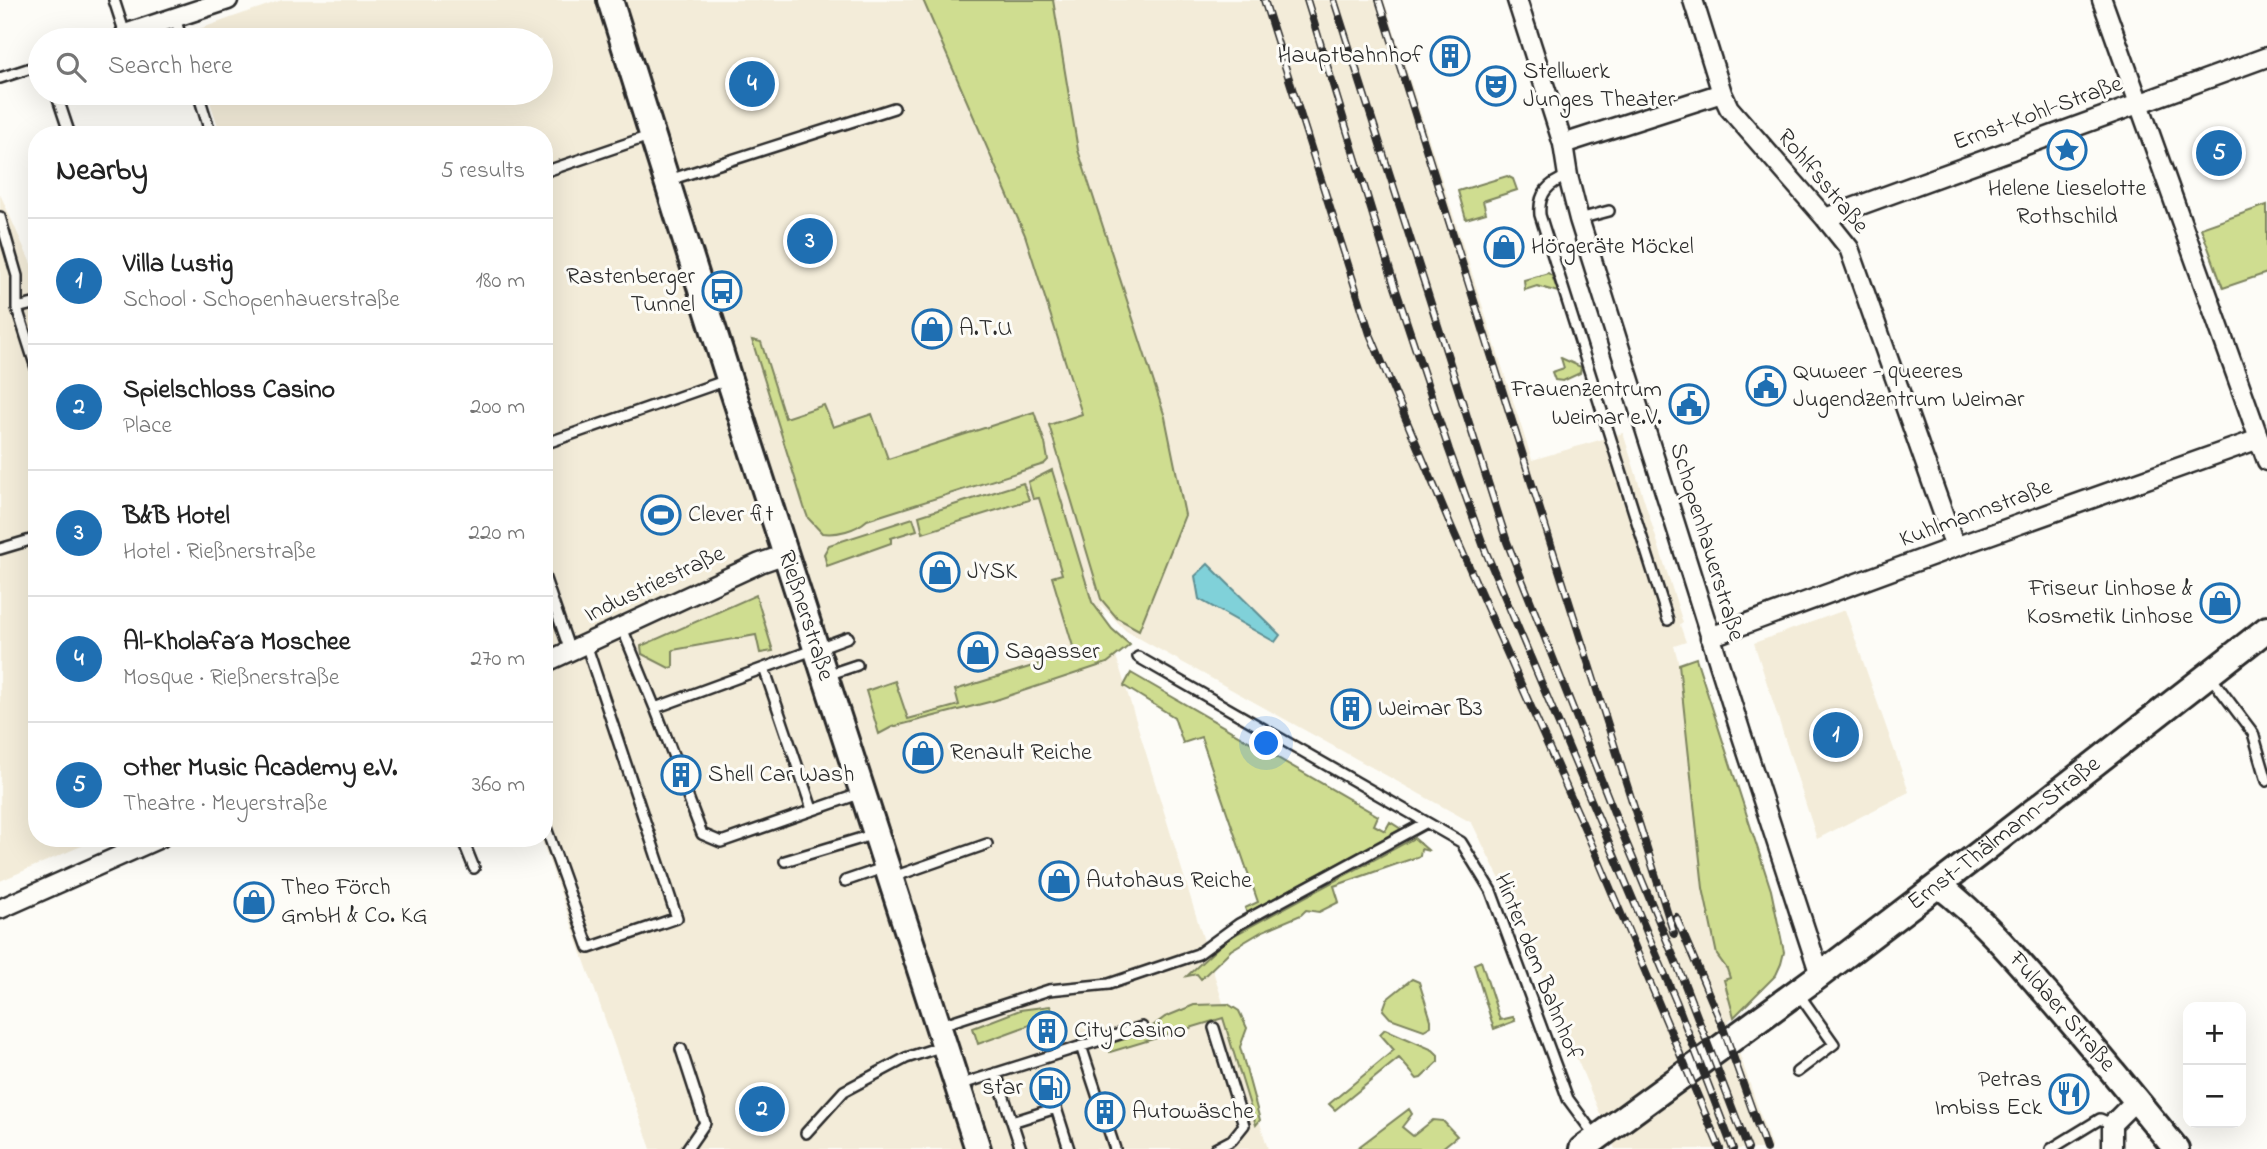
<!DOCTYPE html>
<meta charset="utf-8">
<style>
body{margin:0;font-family:"Indie Flower",sans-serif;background:#f6f6f6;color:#222}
.controls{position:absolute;right:21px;bottom:21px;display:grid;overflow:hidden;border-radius:14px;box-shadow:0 7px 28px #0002}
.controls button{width:63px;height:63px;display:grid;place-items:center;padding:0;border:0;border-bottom:2px solid #e0e0e0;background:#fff;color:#222;font:35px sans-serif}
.you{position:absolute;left:1267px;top:744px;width:24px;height:24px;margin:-18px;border:5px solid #fff;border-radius:50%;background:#1a73e8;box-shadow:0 0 0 10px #1a73e833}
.badge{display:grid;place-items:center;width:46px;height:46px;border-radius:50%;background:#1f6fb2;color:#fff;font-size:23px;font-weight:700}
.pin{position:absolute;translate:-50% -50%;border:4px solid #fff;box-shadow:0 2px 7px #0006}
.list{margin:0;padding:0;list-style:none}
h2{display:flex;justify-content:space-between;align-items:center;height:91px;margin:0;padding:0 28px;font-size:30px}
h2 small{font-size:23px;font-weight:400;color:#767676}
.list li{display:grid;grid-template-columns:46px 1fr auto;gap:21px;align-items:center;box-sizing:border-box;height:126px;padding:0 28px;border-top:2px solid #e0e0e0}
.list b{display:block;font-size:26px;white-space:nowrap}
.list p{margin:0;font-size:23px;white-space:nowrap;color:#767676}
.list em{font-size:23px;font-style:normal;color:#767676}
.icon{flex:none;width:38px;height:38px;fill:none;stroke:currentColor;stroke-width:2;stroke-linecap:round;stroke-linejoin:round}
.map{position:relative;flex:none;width:2267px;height:1149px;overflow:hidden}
.search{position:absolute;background:#fff;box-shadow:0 7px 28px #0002;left:28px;top:28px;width:525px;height:77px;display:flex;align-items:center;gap:18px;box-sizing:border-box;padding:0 24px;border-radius:38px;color:#767676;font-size:26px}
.panel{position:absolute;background:#fff;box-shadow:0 7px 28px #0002;left:28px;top:126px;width:525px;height:721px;border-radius:28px}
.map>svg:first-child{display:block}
.built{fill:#f3ecd9}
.green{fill:#cfdd90;stroke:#7d845e;stroke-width:2}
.water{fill:#80d1d9;stroke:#5e8f93;stroke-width:2}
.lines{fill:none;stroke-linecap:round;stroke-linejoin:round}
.lane-casing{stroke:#2b2b2b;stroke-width:14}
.street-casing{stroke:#2b2b2b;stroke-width:23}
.secondary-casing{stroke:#2b2b2b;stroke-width:30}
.lane{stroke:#fdfcf7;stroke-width:9}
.street{stroke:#fdfcf7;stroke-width:18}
.secondary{stroke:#fdfcf7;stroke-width:24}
.rail-casing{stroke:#2b2b2b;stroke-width:8}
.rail{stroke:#fdfcf7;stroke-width:5;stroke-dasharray:16;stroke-linecap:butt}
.labels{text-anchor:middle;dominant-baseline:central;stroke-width:6;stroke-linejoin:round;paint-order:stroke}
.poi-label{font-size:24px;fill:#2b2b2b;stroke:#fdfcf7;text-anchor:start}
.street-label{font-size:24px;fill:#2b2b2b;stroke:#fdfcf7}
</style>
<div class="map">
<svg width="2267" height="1149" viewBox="0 0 2267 1149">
<rect width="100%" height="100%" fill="#fdfcf7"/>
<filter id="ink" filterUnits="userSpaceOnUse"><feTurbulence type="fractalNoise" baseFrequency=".0143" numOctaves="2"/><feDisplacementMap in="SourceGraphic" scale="14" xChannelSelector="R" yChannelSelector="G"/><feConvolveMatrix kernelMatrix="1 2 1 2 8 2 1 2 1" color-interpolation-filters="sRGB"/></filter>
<g filter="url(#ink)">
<!-- built -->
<path class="built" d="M 282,0 L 1384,0 L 1532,460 L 1623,433 L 1683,623 L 1680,625 L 1686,642 L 1674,646 L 1679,664 L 1703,888 L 1717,955 L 1727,969 L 1730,979 L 1724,981 L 1734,1017 L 1728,1021 L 1772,1149 L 1615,1149 L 1509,898 L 1472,823 L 1126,631 L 1100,604 L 1268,1149 L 651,1149 L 541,838 L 544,838 L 544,135 L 424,135 L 421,129 L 404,135 L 221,135 L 207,93 L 541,93 L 541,40 L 190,40 L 188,33 Z
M 0,194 L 37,277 L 37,838 L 100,838 L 0,881 Z
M 1845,610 L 1909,792 L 1817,839 L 1754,643 Z"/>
<!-- green -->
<path class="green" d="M 923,0 L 1053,0 L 1078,150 L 1165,417 L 1185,515 L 1139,630 L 1117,618 L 1101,599 L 1049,425 L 1082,414 L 1025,235 Z
M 1507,176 L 1513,179 L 1517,190 L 1483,201 L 1486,213 L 1466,219 L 1458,191 Z
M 2267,205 L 2267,273 L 2223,288 L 2201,228 Z
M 1548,273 L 1552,276 L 1558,292 L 1537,286 L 1525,290 L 1524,280 Z
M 752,340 L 761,342 L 785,418 L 824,405 L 833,427 L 872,414 L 888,459 L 1034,412 L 1045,443 L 1048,460 L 1044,464 L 867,520 C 856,530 837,535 822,533 L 808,518 L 804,507 Z
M 1561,358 L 1581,367 L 1580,373 L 1563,381 L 1555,380 L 1552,372 L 1564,368 Z
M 1052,470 L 1092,602 L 1112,629 L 1130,645 L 1107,663 L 993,701 L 892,727 L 879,734 L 866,691 L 895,681 L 908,719 L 959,705 L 955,690 L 1075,653 L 1052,577 L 1062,574 L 1039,498 L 1033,499 L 1028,482 Z
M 1023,483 L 1029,500 L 923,533 L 919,516 Z
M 913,518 L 917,530 L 891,538 L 891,543 L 827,566 L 824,554 L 829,545 Z
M 756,595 L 773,651 L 760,653 L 756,635 L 673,650 L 673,667 L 669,668 L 642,654 L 641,646 Z
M 1696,658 L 1771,890 L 1784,952 L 1781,964 L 1776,975 L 1734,1017 L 1724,980 L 1730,978 L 1727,969 L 1717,955 L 1703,888 L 1679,664 Z
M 1131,673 L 1378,816 L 1374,825 L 1385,831 L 1390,822 L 1401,829 L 1247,913 L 1245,908 L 1258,902 L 1201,737 L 1183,743 L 1174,717 L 1124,686 Z
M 1414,838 L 1429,851 L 1421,849 L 1420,856 L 1334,886 L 1339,902 L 1319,912 L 1306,910 L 1301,915 L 1263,931 L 1231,950 L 1201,979 L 1197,974 L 1187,976 L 1227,939 Z
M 1481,961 L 1500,1020 L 1513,1017 L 1515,1021 L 1494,1029 L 1474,964 Z
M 1412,979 L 1419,982 L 1431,1020 L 1431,1026 L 1424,1030 L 1390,1018 L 1383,1010 L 1387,999 Z
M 1228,1004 L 1239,1011 L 1247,1028 L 1240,1047 L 1260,1120 L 1256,1125 L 1223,1018 L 1110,1052 L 1107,1044 L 1146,1031 L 1165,1017 L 1194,1005 Z
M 1050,1006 L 1054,1016 L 978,1044 L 973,1028 L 1020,1010 Z
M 1385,1029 L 1433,1050 L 1438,1055 L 1438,1062 L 1421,1078 L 1417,1079 L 1399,1058 L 1335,1110 L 1329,1104 L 1394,1050 L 1380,1034 Z
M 1409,1109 L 1412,1114 L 1402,1127 L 1413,1136 L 1433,1120 L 1443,1121 L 1457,1136 L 1441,1149 L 1356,1149 Z"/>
<!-- water -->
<path class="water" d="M 1208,564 L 1280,635 L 1275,642 L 1199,599 L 1195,576 Z"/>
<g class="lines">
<!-- lane casing -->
<g class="lane-casing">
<path id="lane" d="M 175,18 L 182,40
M 109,40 L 125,34 L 114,0
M 0,78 L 40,65
M 56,93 L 70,135
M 198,93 L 211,135
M 544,172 L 652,135
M 1568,176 C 1549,183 1538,193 1540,215 L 1668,620
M 669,180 L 894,108
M 0,217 L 17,276 L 17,308 L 37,371
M 1579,219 L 1609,211
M 17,308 L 37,303
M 544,444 L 727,380
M 0,549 L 37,538
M 544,576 L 570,651
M 622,628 L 655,708 L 764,668 L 812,809
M 1138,657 L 1461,842 L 1491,891 L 1568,1099 L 1596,1137
M 764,668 L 848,637
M 827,675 L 857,665
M 2210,676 L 2253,733 L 2267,781
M 655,708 L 677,765
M 686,792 L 702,834 L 721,842 L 862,793
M 544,822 L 589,948 L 677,918 L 586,644
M 462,838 L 474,868
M 785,861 L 875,834
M 893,877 L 987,844
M 845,881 L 886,867
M 941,1025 L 1049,990 L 1109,984 L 1198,954 L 1239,924 L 1425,823
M 1214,1028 L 1244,1125 L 1232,1140 L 1215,1149
M 1081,1046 L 1115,1149
M 681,1049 L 705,1123 L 687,1149
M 1797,1072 L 1834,1044 L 1798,993
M 996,1073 L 1021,1149
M 959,1085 L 1142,1027
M 1012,1122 L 1056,1108 L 1069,1149
M 806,1133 L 844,1091 L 906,1058 L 943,1046
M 2051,1149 L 2100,1119 L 2112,1124"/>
</g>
<!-- street casing -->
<g class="street-casing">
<path id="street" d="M 1517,0 L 1563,144 L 1568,176 L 1579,219 L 1741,733 L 1820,975
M 1693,0 L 1722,93 L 1729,108 L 1825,218 L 1849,248 L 1955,547
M 2102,0 L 2267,461
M 125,34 L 228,0
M 1563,144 L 1722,93
M 1825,218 L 2267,57
M 1710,637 L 1955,547 L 2259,439
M 544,663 L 760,563 L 786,554
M 0,909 L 160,838
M 2112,1149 L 2112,1124 L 2136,1100"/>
</g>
<!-- secondary casing -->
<g class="secondary-casing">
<g id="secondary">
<path id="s1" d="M 610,0 L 729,379 L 978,1149"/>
<path id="s2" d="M 1939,885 C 1979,916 2011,953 2045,992 C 2090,1043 2133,1096 2176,1149"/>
<path id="s3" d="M 1582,1149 L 1820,975 L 1984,850 L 2267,629"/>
</g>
</g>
<!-- lane -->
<use href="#lane" class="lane"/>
<!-- street -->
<use href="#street" class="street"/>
<!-- secondary -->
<use href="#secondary" class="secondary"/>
<!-- rail casing -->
<g class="rail-casing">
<path id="rail" d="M 1264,0 L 1370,334 L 1451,526 L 1595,852 L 1720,1149
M 1307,0 L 1394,284 L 1449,450 L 1485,550 L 1676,1001 L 1733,1149
M 1334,0 L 1507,542 L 1619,825 L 1682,977 L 1748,1149
M 1379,0 L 1674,934
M 1676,917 L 1722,1025 L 1766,1149"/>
</g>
<!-- rail -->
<use href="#rail" class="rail"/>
</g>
</g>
<!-- icons -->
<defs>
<g id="building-ring" transform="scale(2.0125)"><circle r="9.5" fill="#fdfcf7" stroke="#1f6fb2" stroke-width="1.5"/><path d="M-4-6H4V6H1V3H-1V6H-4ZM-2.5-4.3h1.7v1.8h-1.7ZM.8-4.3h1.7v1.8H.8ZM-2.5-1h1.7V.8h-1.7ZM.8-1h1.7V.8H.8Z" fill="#1f6fb2"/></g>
<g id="theatre-ring" transform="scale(2.0125)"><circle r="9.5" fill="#fdfcf7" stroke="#1f6fb2" stroke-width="1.5"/><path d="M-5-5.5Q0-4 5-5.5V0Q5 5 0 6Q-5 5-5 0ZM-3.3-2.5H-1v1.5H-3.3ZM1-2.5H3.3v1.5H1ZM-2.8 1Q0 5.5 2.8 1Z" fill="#1f6fb2"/></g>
<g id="sight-ring" transform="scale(2.0125)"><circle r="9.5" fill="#fdfcf7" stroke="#1f6fb2" stroke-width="1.5"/><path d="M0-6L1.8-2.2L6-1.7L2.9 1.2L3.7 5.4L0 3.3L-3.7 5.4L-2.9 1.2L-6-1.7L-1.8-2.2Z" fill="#1f6fb2"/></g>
<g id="shop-ring" transform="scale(2.0125)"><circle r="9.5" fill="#fdfcf7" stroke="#1f6fb2" stroke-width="1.5"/><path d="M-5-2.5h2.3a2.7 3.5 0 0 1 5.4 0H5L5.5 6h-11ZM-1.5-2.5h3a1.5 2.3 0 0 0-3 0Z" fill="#1f6fb2"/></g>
<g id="bus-ring" transform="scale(2.0125)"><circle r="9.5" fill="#fdfcf7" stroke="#1f6fb2" stroke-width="1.5"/><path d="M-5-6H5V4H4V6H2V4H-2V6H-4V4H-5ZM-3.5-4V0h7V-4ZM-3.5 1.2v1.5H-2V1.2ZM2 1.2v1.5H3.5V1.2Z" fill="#1f6fb2"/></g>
<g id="civic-ring" transform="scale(2.0125)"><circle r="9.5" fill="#fdfcf7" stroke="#1f6fb2" stroke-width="1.5"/><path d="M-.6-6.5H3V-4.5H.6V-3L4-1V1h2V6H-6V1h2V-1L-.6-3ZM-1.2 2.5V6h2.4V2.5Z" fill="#1f6fb2"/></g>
<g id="stadium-ring" transform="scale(2.0125)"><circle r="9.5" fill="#fdfcf7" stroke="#1f6fb2" stroke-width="1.5"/><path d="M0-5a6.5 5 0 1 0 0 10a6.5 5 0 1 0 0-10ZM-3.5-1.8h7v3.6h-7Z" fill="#1f6fb2"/></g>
<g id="fuel-ring" transform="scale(2.0125)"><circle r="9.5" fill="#fdfcf7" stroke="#1f6fb2" stroke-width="1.5"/><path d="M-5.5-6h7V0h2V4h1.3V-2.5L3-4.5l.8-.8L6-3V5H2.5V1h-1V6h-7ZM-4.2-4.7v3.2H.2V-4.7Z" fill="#1f6fb2"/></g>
<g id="restaurant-ring" transform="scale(2.0125)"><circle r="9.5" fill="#fdfcf7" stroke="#1f6fb2" stroke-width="1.5"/><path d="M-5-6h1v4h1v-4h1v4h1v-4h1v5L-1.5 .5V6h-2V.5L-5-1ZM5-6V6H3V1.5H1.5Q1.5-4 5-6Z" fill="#1f6fb2"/></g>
</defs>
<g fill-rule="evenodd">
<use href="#building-ring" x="1450" y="56"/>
<use href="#theatre-ring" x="1496" y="86"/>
<use href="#sight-ring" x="2067" y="150"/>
<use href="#shop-ring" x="1504" y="247"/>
<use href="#bus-ring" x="722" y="291"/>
<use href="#shop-ring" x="932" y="329"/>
<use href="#civic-ring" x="1766" y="386"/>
<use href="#civic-ring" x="1689" y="404"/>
<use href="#stadium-ring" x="661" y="515"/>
<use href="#shop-ring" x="940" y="572"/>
<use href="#shop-ring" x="2220" y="603"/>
<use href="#shop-ring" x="978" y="652"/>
<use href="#building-ring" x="1351" y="709"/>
<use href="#shop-ring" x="923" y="753"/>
<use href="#building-ring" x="681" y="775"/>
<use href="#shop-ring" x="1059" y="881"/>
<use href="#shop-ring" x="254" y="902"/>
<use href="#building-ring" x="1047" y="1031"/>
<use href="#fuel-ring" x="1050" y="1088"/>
<use href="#restaurant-ring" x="2069" y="1094"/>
<use href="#building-ring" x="1105" y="1112"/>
</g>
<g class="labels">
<!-- poi labels -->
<g class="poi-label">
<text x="1423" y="56" text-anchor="end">Hauptbahnhof</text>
<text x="1523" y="72">Stellwerk<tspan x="1523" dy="28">Junges Theater</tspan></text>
<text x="2067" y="189" text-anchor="middle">Helene Lieselotte<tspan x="2067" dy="28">Rothschild</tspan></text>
<text x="1531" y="247">Hörgeräte Möckel</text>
<text x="695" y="277" text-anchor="end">Rastenberger<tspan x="695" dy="28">Tunnel</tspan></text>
<text x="959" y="329">A.T.U</text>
<text x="1793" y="372">Quweer - queeres<tspan x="1793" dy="28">Jugendzentrum Weimar</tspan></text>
<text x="1662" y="390" text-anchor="end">Frauenzentrum<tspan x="1662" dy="28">Weimar e.V.</tspan></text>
<text x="688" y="515">Clever fit</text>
<text x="967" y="572">JYSK</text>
<text x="2193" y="589" text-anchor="end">Friseur Linhose &amp;<tspan x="2193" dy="28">Kosmetik Linhose</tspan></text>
<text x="1005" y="652">Sagasser</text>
<text x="1378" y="709">Weimar B3</text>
<text x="950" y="753">Renault Reiche</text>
<text x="708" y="775">Shell Car Wash</text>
<text x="1086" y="881">Autohaus Reiche</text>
<text x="281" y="888">Theo Förch<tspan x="281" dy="28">GmbH &amp; Co. KG</tspan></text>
<text x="1074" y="1031">City Casino</text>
<text x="2042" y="1080" text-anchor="end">Petras<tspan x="2042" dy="28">Imbiss Eck</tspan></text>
<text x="1023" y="1088" text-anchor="end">star</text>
<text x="1132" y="1112">Autowäsche</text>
</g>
<!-- street labels -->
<g class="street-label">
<text transform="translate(2038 114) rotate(-20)">Ernst-Kohl-Straße</text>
<text transform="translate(1822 182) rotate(50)">Rohlfsstraße</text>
<text transform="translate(1976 514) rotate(-20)">Kuhlmannstraße</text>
<text transform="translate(1706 542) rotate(73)">Schopenhauerstraße</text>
<text transform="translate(655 585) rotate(-25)">Industriestraße</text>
<text stroke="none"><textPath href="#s1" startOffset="646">Rießnerstraße</textPath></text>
<text stroke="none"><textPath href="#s3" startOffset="527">Ernst-Thälmann-Straße</textPath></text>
<text transform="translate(1537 967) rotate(68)">Hinter dem Bahnhof</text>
<text stroke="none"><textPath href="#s2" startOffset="177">Fuldaer Straße</textPath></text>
</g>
</g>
</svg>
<div class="controls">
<button>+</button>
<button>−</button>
</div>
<div class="you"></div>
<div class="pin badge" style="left:1836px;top:735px">1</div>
<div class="pin badge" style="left:762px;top:1109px">2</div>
<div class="pin badge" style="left:810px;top:241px">3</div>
<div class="pin badge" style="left:752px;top:84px">4</div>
<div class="pin badge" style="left:2219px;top:153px">5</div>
<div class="search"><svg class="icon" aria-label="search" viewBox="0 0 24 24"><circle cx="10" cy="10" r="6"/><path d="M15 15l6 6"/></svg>Search here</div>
<section class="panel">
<h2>Nearby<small>5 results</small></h2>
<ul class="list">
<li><span class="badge">1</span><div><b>Villa Lustig</b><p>School · Schopenhauerstraße</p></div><em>180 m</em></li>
<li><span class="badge">2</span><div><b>Spielschloss Casino</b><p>Place</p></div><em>200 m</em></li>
<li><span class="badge">3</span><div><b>B&amp;B Hotel</b><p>Hotel · Rießnerstraße</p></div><em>220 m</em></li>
<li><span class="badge">4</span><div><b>Al-Kholafa´a Moschee</b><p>Mosque · Rießnerstraße</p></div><em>270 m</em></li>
<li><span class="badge">5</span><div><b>Other Music Academy e.V.</b><p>Theatre · Meyerstraße</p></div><em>360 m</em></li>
</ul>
</section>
</div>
